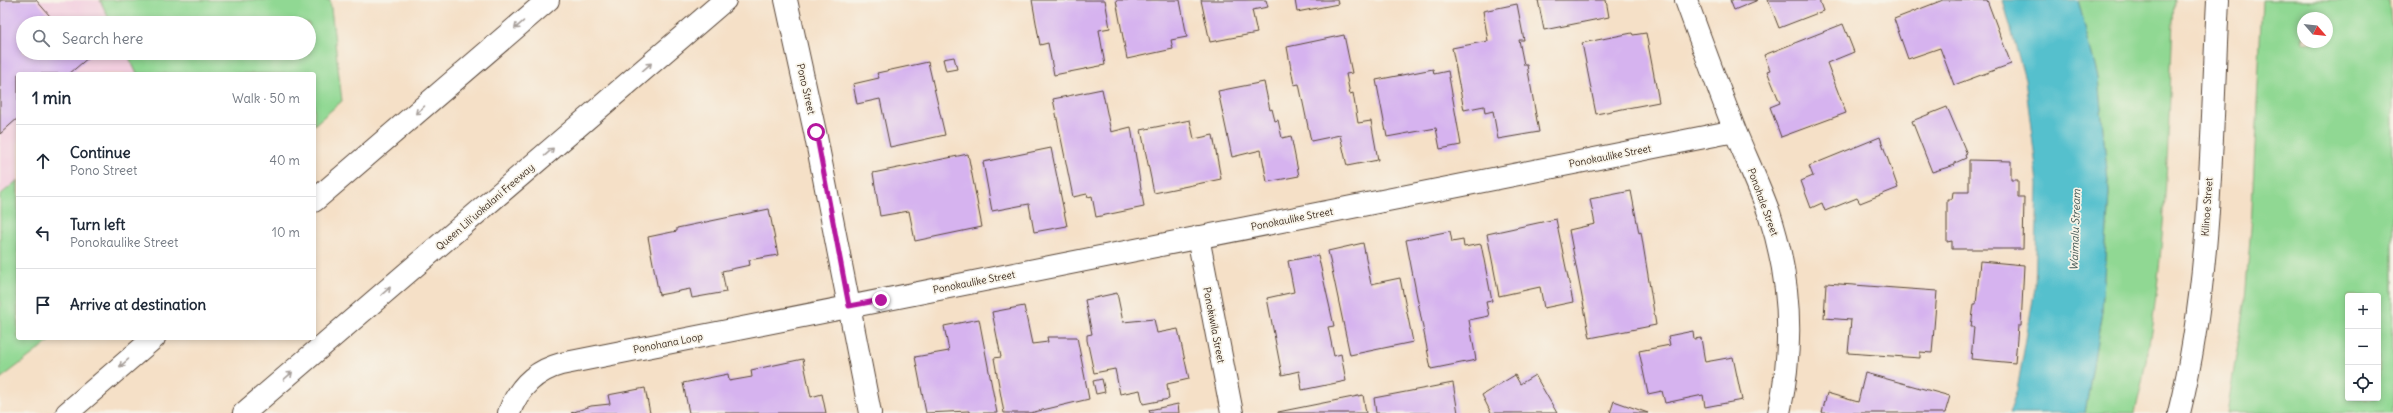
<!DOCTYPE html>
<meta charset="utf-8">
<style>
body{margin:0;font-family:Delius,sans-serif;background:#f2f2f3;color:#1f2937}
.controls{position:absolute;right:12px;bottom:12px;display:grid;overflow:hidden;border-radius:4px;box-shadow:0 2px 6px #0003}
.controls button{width:36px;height:36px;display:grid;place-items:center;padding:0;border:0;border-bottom:1px solid #e0e1e3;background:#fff;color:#1f2937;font:20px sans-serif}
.compass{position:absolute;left:2297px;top:12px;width:36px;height:36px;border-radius:50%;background:#fff;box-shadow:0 2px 6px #0003;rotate:118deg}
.stop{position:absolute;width:12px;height:12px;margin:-9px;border:3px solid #b5179e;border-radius:50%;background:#fff}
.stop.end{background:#b5179e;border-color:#fff;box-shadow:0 1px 4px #0008}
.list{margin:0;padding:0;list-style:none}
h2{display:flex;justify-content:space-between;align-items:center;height:52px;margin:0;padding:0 16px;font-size:17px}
h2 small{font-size:13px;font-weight:400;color:#747a83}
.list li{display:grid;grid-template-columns:26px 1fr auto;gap:12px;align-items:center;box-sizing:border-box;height:72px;padding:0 16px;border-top:1px solid #e0e1e3}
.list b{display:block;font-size:15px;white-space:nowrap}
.list p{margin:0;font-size:13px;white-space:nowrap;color:#747a83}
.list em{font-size:13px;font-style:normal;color:#747a83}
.icon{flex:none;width:22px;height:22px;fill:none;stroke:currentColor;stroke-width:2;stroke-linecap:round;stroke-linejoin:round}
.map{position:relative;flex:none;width:2393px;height:413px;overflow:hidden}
.search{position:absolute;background:#fff;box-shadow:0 2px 6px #0003;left:16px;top:16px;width:300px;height:44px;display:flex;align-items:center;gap:10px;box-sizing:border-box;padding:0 14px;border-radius:22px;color:#747a83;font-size:15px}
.panel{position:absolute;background:#fff;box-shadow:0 2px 6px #0003;left:16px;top:72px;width:300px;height:268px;border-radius:4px}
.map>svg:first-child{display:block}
.built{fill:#f3cfe0}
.green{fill:#90d893;stroke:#668158;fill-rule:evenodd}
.water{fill:#54c0cd;stroke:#487576}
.building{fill:#d6b3ef}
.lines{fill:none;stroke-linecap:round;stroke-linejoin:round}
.street-casing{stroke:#574537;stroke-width:24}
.highway-casing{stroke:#574537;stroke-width:24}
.street{stroke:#fff;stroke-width:22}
.highway{stroke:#fff;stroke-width:22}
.oneway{stroke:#a79f9a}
.route{stroke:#b5179e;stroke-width:5}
.labels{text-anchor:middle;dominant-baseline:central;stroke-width:3.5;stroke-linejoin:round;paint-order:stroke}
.street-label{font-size:10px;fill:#3b2a1e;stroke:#f7f3e8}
.water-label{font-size:11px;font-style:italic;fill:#425753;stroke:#f7f3e8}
</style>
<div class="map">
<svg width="2393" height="413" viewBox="0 0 2393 413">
<rect width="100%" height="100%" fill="#f7f3e8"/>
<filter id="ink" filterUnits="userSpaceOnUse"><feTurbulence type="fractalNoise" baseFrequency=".025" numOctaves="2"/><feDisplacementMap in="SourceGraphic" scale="8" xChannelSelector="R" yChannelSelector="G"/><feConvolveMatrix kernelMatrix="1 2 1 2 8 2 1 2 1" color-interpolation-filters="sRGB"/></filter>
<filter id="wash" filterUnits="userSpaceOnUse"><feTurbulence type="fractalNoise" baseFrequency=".012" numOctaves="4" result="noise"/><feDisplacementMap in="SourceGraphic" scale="16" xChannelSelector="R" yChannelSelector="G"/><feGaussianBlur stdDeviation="0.9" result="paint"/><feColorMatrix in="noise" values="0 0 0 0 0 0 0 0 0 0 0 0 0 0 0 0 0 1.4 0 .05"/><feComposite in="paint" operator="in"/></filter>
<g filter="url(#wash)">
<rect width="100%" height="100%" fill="#f5e0c7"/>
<!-- built -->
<path class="built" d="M 0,0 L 100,0 L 111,23 L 23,23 L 23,53 L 127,53 L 137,74 L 18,74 L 18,180 L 0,195 Z"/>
<!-- green -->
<path class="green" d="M 100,0 L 330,0 L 342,101 L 314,125 L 314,74 L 137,74 L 127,53 L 309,53 L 309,23 L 111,23 Z
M 2078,0 L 2174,0 C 2167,138 2168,278 2135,413 L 2085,413 L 2102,311 L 2109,192 L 2098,78 Z
M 2262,0 L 2389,0 L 2393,41 L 2393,413 L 2227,413 L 2245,299 L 2251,228 ZM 2303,18 L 2327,18 L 2327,42 L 2303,42 ZM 2348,296 L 2378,296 L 2378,398 L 2348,398 Z
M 18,180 L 18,338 L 54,338 L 0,379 L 0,195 Z"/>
<!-- water -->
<path class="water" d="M 2003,0 L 2078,0 L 2098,78 L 2109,192 L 2102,311 L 2085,413 L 2009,413 L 2017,390 L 2035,288 L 2038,184 L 2025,80 Z"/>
<g id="blocks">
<!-- building -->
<path class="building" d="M 0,0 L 36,0 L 56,23 L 23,23 L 23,53 L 86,53 L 89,57 L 69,74 L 18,74 L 18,118 L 0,134 Z
M 1032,0 L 1105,0 L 1110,28 L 1099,30 L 1105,65 L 1054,75 L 1048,43 L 1040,45 Z
M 1116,0 L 1180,0 L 1187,37 L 1171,40 L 1173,49 L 1127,59 Z
M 1201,0 L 1266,0 L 1268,7 L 1252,10 L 1257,33 L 1210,42 Z
M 1295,0 L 1337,0 L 1338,4 L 1297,12 Z
M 1538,0 L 1606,0 L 1609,17 L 1544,30 Z
M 1730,0 L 1758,0 L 1734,10 Z
M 1768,0 L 1819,0 L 1823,11 L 1779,28 Z
M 1943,0 L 1987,0 L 2011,64 L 1954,85 L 1940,48 L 1908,59 L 1894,19 Z
M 1517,4 L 1524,40 L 1519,40 L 1524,65 L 1527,65 L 1539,132 L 1498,139 L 1493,111 L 1485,113 L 1484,106 L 1464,110 L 1452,48 L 1488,41 L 1483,11 Z
M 1843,24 L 1854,52 L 1827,63 L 1846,113 L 1781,137 L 1770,107 L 1780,103 L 1767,71 L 1770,70 L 1764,55 Z
M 1632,33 L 1633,35 L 1646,33 L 1659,102 L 1596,114 L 1582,43 Z
M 1344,35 L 1352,73 L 1346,74 L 1350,94 L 1353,93 L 1358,123 L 1371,121 L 1378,160 L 1347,166 L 1340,135 L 1311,141 L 1299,84 L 1294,85 L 1287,47 Z
M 954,57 L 957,69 L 946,71 L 943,59 Z
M 928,62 L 945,135 L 890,147 L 880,99 L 857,104 L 853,84 L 879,78 L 877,73 Z
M 1433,69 L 1434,74 L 1448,71 L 1461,145 L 1440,149 L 1436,128 L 1387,137 L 1376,80 Z
M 1264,82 L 1270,110 L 1272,109 L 1275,121 L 1278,120 L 1282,138 L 1291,136 L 1299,176 L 1267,182 L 1261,150 L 1232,157 L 1218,91 Z
M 1102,89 L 1111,132 L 1131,127 L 1144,207 L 1096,217 L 1092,196 L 1088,197 L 1087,194 L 1073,197 L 1053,99 Z
M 1947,107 L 1967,154 L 1965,155 L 1966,158 L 1955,163 L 1955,165 L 1932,172 L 1912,121 Z
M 1190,120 L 1194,139 L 1213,135 L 1221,179 L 1154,193 L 1141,130 Z
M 1880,137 L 1898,188 L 1860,203 L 1857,198 L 1825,211 L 1822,203 L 1811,208 L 1801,181 L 1813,176 L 1809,166 Z
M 1051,148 L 1067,226 L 1034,232 L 1029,204 L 992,211 L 983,162 Z
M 968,154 L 982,227 L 915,241 L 909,211 L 880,216 L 873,173 Z
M 1969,160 L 2011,161 L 2011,180 L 2018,180 L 2018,197 L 2024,197 L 2023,249 L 1952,249 L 1952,241 L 1947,242 L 1947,199 L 1952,199 L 1953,192 L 1969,192 Z
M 1631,191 L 1639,233 L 1641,232 L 1656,325 L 1590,338 L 1569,230 L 1595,224 L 1590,199 Z
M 769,209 L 778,255 L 749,260 L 750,265 L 722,271 L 726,292 L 692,298 L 690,289 L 659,295 L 648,237 L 677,231 L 677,228 Z
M 1556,219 L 1573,302 L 1544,308 L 1540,287 L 1499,296 L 1487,234 Z
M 1450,231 L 1452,242 L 1463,240 L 1464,247 L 1481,244 L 1492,301 L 1486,302 L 1489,316 L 1469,320 L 1476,360 L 1431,369 L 1406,240 Z
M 1363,243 L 1371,284 L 1400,278 L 1413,342 L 1350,355 L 1328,251 Z
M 1318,255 L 1334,326 L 1328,327 L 1334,356 L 1341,354 L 1346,381 L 1302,390 L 1299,371 L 1282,375 L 1267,298 L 1294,292 L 1288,261 Z
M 1980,261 L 2024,265 L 2021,326 L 2018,326 L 2015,363 L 1971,359 L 1974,327 L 1971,327 L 1974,304 L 1976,304 Z
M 1826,283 L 1937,291 L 1932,353 L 1920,352 L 1920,358 L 1848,353 L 1851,320 L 1824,318 Z
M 1117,293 L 1123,322 L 1154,319 L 1157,333 L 1178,329 L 1189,379 L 1167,384 L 1169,399 L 1143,404 L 1140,390 L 1120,394 L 1115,369 L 1094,373 L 1087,340 L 1087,335 L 1092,334 L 1085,300 Z
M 1024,306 L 1032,344 L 1048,342 L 1047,337 L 1077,337 L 1089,399 L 1030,413 L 1004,413 L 994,358 L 1001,357 L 992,312 Z
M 979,319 L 997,413 L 969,413 L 969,411 L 926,413 L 915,357 L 949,351 L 944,326 Z
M 1693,331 L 1694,339 L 1701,338 L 1705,362 L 1733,357 L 1742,400 L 1705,407 L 1703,395 L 1665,403 L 1662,391 L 1648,394 L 1639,351 L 1670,345 L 1668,336 Z
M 803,359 L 811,397 L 822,394 L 826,413 L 689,413 L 683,383 L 728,374 L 729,381 L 752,377 L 751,370 Z
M 1865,373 L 1950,396 L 1945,413 L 1822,413 L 1827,393 L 1858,402 Z
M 1515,375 L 1520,384 L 1535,375 L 1557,413 L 1491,413 L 1482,395 Z
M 1102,379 L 1105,392 L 1096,394 L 1093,381 Z
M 1453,383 L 1458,413 L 1376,413 L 1374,398 Z
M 645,388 L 650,413 L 571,413 L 591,406 L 610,404 L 608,395 Z
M 1363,395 L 1366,413 L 1278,413 L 1278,412 Z
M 1614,401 L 1648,413 L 1610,413 Z
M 1178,404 L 1179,413 L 1150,413 L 1149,410 Z"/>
</g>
</g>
<g filter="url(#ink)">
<use href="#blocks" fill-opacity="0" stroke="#574537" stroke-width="1"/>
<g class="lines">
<!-- street casing -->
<g class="street-casing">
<path id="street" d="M 786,0 L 815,132 L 870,413
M 1686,0 C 1702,44 1718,87 1735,131 C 1746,158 1759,185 1769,213 C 1791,279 1794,345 1779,413
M 1198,237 L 1232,413
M 509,413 C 518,388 535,371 561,364 L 1735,131
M 2179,413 C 2212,280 2211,136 2218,0"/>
</g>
<!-- highway casing -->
<g class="highway-casing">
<path id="highway" d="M 314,201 L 548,0
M 67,413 L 154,338
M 244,413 L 725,0"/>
</g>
<!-- street -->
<use href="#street" class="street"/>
<!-- highway -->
<use href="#highway" class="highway"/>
</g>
<!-- one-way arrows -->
<defs><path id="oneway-shaft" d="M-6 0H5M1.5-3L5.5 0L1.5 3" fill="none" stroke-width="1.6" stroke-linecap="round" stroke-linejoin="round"/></defs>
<g class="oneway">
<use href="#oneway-shaft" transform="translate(519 25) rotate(139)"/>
<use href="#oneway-shaft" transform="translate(647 67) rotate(-41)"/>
<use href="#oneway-shaft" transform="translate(420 110) rotate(139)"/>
<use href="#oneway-shaft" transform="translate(549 152) rotate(-41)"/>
<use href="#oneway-shaft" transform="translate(386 291) rotate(-41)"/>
<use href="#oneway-shaft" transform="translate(124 363) rotate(139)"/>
<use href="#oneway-shaft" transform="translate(288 376) rotate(-41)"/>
</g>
</g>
<g class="lines" filter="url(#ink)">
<!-- route -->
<path class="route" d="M 816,132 L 849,306 L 881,300"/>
</g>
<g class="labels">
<!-- street labels -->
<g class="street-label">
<text transform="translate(806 89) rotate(77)">Pono Street</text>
<text transform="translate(1610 156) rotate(-11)">Ponokaulike Street</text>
<text transform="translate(1763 202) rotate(70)">Ponohale Street</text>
<text transform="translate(485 207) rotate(-41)">Queen Liliʻuokalani Freeway</text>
<text transform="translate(2207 207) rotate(-86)">Kilinoe Street</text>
<text transform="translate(1292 219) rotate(-11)">Ponokaulike Street</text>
<text transform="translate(974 282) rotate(-11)">Ponokaulike Street</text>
<text transform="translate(1214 325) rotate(79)">Ponokiwila Street</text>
<text transform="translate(668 343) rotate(-11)">Ponohana Loop</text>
</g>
<!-- water labels -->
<g class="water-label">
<text transform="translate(2075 230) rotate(-88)">Waimalu Stream</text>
</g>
</g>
</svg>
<div class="controls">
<button>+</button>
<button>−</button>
<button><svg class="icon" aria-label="locate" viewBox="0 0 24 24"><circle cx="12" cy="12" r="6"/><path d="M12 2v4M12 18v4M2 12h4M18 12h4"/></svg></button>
</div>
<svg class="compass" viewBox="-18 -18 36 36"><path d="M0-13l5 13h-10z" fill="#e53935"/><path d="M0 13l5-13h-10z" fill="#747a83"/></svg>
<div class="stop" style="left:816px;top:132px"></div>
<div class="stop end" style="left:881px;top:300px"></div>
<div class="search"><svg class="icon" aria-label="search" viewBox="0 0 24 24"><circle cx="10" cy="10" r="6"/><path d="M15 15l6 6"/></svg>Search here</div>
<section class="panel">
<h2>1 min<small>Walk · 50 m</small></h2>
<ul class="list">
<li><svg class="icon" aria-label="ahead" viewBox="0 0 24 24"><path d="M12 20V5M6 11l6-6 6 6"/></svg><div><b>Continue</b><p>Pono Street</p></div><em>40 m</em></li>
<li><svg class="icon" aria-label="left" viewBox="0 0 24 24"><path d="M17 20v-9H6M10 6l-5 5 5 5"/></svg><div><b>Turn left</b><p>Ponokaulike Street</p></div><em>10 m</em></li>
<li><svg class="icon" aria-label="arrive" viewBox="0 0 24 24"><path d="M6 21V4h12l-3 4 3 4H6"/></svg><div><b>Arrive at destination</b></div></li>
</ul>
</section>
</div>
